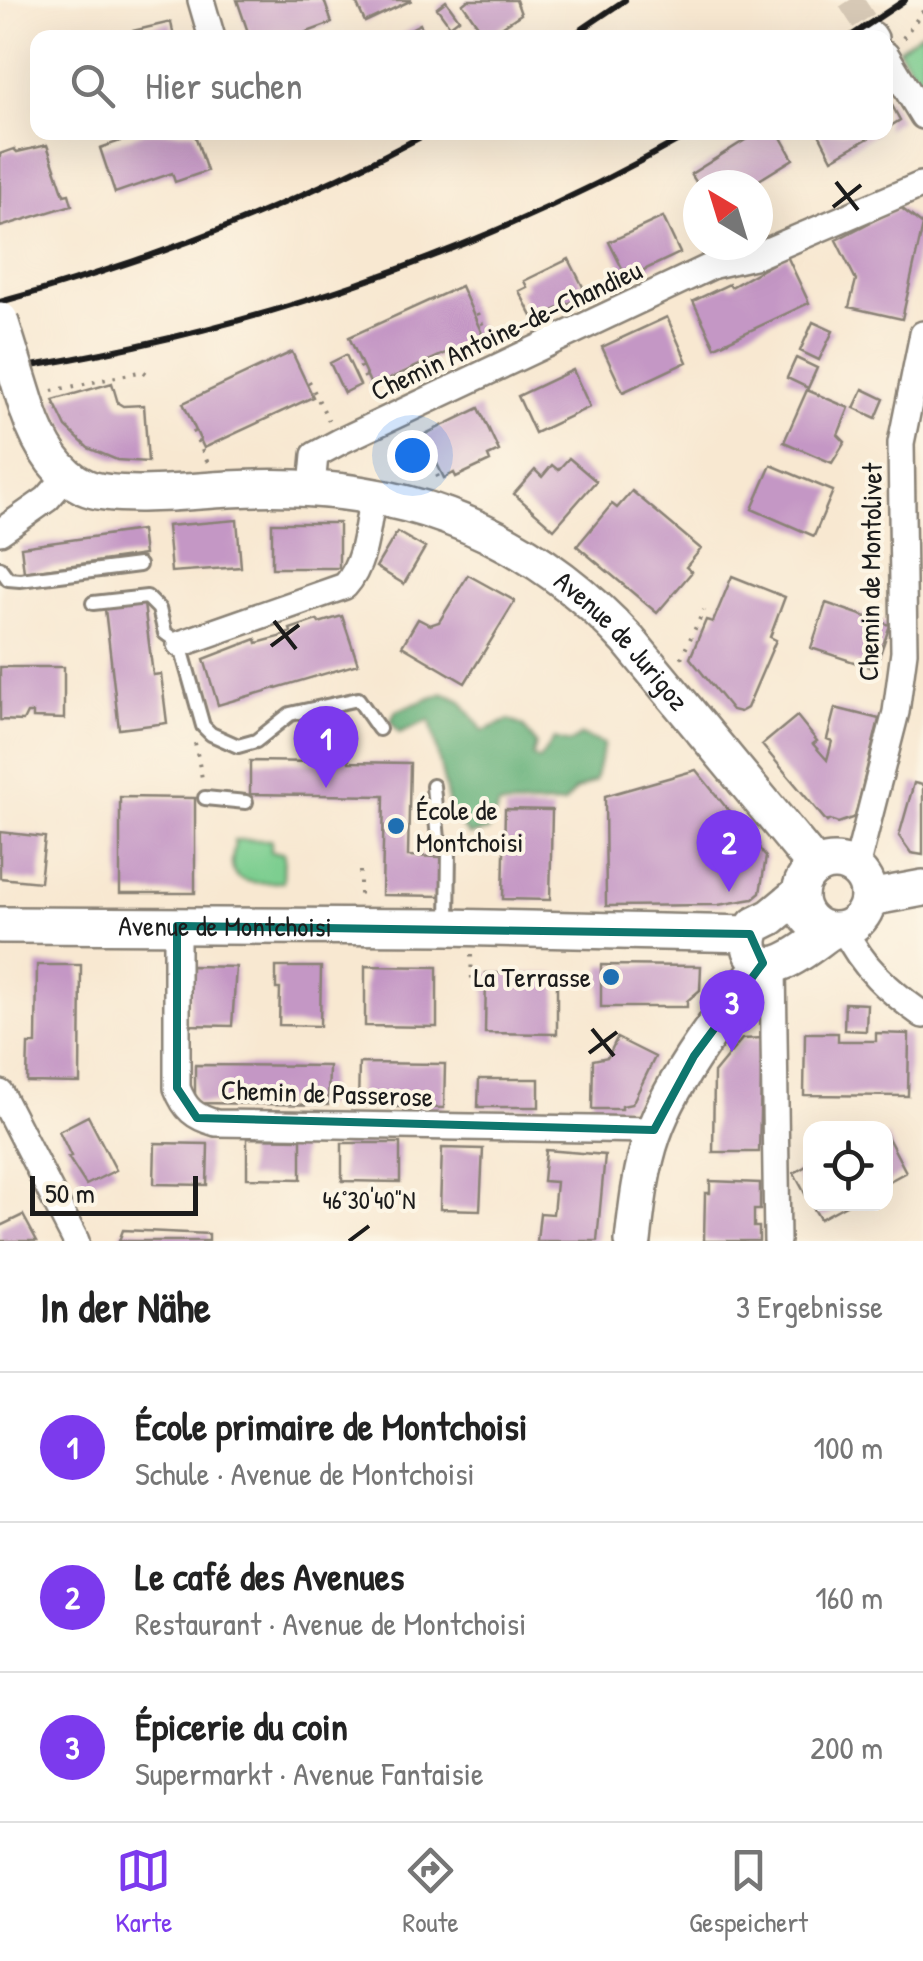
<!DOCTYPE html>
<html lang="de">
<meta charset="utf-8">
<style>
body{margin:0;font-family:"Patrick Hand",sans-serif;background:#f6f6f6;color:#222}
.controls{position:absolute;right:30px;bottom:30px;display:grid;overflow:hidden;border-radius:20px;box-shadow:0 10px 40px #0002}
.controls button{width:90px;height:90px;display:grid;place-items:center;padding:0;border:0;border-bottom:2px solid #e0e0e0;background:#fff;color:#222;font:50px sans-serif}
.compass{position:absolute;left:683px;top:170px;width:90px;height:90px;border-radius:50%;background:#fff;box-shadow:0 10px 40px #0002;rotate:322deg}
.scale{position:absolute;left:30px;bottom:25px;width:168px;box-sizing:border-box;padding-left:10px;border:5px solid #1c1c1c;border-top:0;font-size:28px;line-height:35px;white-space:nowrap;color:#1c1c1c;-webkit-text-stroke:8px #fcf5e5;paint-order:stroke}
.you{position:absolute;left:412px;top:455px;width:35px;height:35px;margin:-25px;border:8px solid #fff;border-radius:50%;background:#1a73e8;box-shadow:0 0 0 15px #1a73e833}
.badge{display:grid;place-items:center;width:65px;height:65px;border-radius:50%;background:#7c3aed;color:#fff;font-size:32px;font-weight:700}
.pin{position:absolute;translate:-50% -82px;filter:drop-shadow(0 2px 5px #0008)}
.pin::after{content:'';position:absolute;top:52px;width:35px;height:30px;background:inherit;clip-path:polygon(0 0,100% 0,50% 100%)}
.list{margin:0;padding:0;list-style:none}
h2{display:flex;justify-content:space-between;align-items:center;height:130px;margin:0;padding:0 40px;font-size:42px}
h2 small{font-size:32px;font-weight:400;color:#767676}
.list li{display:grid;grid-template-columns:65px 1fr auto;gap:30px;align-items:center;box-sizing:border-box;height:150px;padding:0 40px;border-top:2px solid #e0e0e0}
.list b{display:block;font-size:38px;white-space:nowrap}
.list p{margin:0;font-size:32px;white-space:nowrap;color:#767676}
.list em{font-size:32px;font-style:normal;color:#767676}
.icon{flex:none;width:55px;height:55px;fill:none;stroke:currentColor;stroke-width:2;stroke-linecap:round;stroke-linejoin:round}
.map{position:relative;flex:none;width:923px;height:1241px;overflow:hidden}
.search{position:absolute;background:#fff;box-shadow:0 10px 40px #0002;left:30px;right:30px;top:30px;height:110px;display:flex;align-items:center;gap:25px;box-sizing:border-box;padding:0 35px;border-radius:20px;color:#767676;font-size:38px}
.sheet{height:580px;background:#fff}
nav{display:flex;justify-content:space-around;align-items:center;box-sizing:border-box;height:140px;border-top:2px solid #e0e0e0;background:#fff;font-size:28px;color:#767676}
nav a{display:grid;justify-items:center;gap:5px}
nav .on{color:#7c3aed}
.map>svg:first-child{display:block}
.green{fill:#7dce90;stroke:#4c7556;stroke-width:2.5}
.forest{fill:#66b17a;stroke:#41664b;stroke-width:2.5}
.building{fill:#c497c5}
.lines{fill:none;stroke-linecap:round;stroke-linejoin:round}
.street-tunnel{stroke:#d7c9b6;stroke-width:25;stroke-dasharray:25 12;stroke-linecap:butt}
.lane-casing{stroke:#8a8276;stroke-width:18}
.street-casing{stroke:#8a8276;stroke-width:30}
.secondary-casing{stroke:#8a8276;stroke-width:40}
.path{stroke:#8a8276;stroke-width:4;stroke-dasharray:2.5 8;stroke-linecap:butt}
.lane{stroke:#fff;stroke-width:12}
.street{stroke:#fff;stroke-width:25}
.secondary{stroke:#fff;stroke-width:35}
.rail{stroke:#1c1c1c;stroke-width:6}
.secondary-bridge-casing{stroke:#8a8276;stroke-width:40;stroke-linecap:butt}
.secondary-bridge{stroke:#fff;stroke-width:35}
.marked{fill:none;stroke:#0f766e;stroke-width:8;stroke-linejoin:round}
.ticks{fill:none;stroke:#1c1c1c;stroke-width:4}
.poi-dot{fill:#1f6fb2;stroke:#fcf5e5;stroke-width:4}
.labels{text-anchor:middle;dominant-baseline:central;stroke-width:8;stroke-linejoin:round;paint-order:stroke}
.street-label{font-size:28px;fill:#1c1c1c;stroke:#fcf5e5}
.poi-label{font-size:28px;fill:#1c1c1c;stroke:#fcf5e5;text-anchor:start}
.ticks-label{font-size:25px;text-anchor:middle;fill:#1c1c1c;stroke:#fcf5e5;stroke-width:8;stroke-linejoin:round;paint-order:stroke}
</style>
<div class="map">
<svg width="923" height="1241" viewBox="0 0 923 1241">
<rect width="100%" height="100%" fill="#fcf5e5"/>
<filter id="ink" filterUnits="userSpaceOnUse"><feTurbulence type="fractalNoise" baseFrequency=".01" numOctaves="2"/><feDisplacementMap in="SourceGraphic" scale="20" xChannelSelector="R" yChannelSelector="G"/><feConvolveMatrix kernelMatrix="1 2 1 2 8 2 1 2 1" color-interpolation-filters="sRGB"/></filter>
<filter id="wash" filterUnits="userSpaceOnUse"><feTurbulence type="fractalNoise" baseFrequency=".0048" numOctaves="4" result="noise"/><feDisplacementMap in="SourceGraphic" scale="40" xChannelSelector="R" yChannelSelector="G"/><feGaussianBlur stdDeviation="2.25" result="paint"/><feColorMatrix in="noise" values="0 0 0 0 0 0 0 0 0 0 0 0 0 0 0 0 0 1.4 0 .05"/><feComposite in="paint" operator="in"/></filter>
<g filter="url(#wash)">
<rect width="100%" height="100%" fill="#f8e8d1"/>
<!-- green -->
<path class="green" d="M 923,31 L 923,86 L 898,49 Z
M 234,840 L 271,840 L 271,852 L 284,853 L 283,882 C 268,882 233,888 232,865 C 231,856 236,849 234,840 Z"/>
<!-- forest -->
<path class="forest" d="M 444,693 L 461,701 L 483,731 L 509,720 L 523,726 L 536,744 L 533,756 L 539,760 L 554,739 L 570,743 L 581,735 L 604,744 L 595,781 L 574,791 L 564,804 L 499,806 L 488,831 L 469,835 L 451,814 L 430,720 L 399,733 L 391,721 L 396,711 Z"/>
<g id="blocks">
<!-- building -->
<path class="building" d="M 237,0 L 324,0 L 332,23 L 291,38 L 250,38 Z
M 355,0 L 412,0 L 365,22 Z
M 468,0 L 516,0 L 521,14 L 488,36 L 485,31 L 483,33 L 463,4 Z
M 446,1 L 459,19 L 450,26 L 437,8 Z
M 171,22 L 174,38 L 125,38 L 124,33 Z
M 420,24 L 427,38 L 394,38 Z
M 886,94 L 900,120 L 886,129 Z
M 146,132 L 194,132 L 207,171 L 175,182 L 172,173 L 115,193 L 100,148 Z
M 758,132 L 778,132 L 793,159 L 751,185 L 698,185 L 691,174 Z
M 818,132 L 879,132 L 832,159 Z
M 47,145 L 64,195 L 69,194 L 72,205 L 0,227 L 0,154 L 14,149 L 17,152 Z
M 900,207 L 923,225 L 902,319 L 849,307 L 856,280 L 836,240 Z
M 663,217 L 680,253 L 627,278 L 609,242 Z
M 787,256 L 809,303 L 715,347 L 693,301 L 729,284 L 731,287 Z
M 569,259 L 587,295 L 534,320 L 519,291 L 527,287 L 524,281 Z
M 461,286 L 483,336 L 372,387 L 349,337 Z
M 667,317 L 687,362 L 623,392 L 602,347 Z
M 813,322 L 833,331 L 819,360 L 800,351 Z
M 292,352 L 313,397 L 204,448 L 183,403 Z
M 346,355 L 360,385 L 344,393 L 330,363 Z
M 796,358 L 817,368 L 808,388 L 787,378 Z
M 573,370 L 590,407 L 535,433 L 518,396 Z
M 112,383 L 118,403 L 123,406 L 144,405 L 148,462 L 117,460 L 88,448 L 66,427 L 53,400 Z
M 863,389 L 884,399 L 876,418 L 854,408 Z
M 807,390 L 849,408 L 838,435 L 845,442 L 832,463 L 784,442 Z
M 479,408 L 499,451 L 488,456 L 490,461 L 456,477 L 454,473 L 444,478 L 423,435 Z
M 569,458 L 596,481 L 554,529 L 514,494 L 535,470 L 542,477 L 552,465 L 558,470 Z
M 771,465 L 833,491 L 814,536 L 752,509 Z
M 632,491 L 701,549 L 686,567 L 692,572 L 657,613 L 577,546 L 612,504 L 617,508 Z
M 237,520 L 241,567 L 171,572 L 167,526 Z
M 272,523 L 339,523 L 339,568 L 272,568 Z
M 141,530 L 144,555 L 24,572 L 21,547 Z
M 397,532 L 425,548 L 404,584 L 376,567 Z
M 468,575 L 515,601 L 465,683 L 402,646 L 418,619 L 430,625 L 439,622 Z
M 732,576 L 785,597 L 770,637 L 776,640 L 747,708 L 740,712 L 732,710 L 690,658 L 706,620 L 713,622 Z
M 826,603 L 890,625 L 875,669 L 811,648 Z
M 144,604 L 153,675 L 161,674 L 167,723 L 119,729 L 105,609 Z
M 342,616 L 358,664 L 218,705 L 204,659 L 256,639 L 257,643 L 279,637 L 291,632 L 290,629 L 317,620 L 319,623 Z
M 0,667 L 64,667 L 64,719 L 33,718 L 33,713 L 27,713 L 23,721 L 0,720 Z
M 835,708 L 879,719 L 855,817 L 838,823 L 830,820 L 827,822 L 762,745 L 797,716 L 817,741 L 813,744 L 827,760 L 832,741 L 827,739 Z
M 320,753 L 349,753 L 349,762 L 410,763 L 408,856 L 444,857 L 443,896 L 382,895 L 384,796 L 250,794 L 250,761 L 320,762 Z
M 696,770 L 766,857 L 760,893 L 753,899 L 718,905 L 606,906 L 605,796 Z
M 914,783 L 923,785 L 923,855 L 911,853 L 899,836 Z
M 120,797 L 195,798 L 195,893 L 120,893 Z
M 505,809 L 552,810 L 550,900 L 503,899 Z
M 0,832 L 45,837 L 40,882 L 0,878 Z
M 37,965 L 81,965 L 80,1083 L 27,1082 L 28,1044 L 36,1044 Z
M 601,965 L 701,966 L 700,990 L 687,1001 L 687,1007 L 601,1007 Z
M 191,966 L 236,967 L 232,1026 L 190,1025 Z
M 365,966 L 437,967 L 437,1027 L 365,1026 Z
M 276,967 L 321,967 L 320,1026 L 279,1025 L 280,989 L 276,989 Z
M 486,973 L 557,974 L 557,1034 L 485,1033 Z
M 845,1003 L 867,1004 L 866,1031 L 844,1030 Z
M 805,1033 L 838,1033 L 838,1041 L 876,1041 L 876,1033 L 909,1034 L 908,1096 L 804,1095 Z
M 617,1038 L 655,1057 L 632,1104 L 622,1106 L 622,1109 L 592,1109 L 593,1060 L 608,1057 Z
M 762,1038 L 759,1152 L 713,1152 L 714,1073 L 742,1039 Z
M 359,1063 L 445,1064 L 444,1108 L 358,1106 Z
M 195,1065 L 329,1066 L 328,1105 L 195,1103 Z
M 479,1079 L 539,1079 L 539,1107 L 478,1107 Z
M 88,1116 L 116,1170 L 86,1185 L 68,1157 L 71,1156 L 59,1131 Z
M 886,1134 L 906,1172 L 886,1183 Z
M 247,1138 L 301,1139 L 301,1179 L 247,1178 Z
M 155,1143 L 208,1144 L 207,1185 L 154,1184 Z
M 342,1143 L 400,1143 L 400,1182 L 342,1181 Z
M 442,1148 L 483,1149 L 480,1210 L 440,1209 Z
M 546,1150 L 605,1155 L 597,1241 L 537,1241 L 540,1213 L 553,1214 L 556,1182 L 543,1181 Z
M 810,1164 L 810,1203 L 794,1173 Z
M 710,1181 L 760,1183 L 760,1210 L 754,1210 L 754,1227 L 759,1227 L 759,1241 L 704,1241 L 705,1193 L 710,1193 Z
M 811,1204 L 848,1204 L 820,1219 Z
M 23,1215 L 37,1241 L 0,1241 L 0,1226 Z
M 123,1230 L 209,1234 L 209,1241 L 119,1241 Z"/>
</g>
</g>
<g filter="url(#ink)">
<use href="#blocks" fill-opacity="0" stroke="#8a8276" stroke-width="2.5"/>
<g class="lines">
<!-- street-tunnel -->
<path class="street-tunnel" d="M 850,0 L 873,35"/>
<!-- lane casing -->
<g class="lane-casing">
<path id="lane" d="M 0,568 L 8,579 L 20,580 L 139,565
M 93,603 L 147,597 L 159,609 L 165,633 L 180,644 L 203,726 L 211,734 L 238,746 L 256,741 L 290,714 L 358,699 L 379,729
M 433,786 L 438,839 L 449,849 L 448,924
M 205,798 L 246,802"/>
</g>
<!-- street casing -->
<g class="street-casing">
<path id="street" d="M 201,0 L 212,38
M 873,35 L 875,38
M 886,55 L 923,116
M 312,487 L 315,455 L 341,441 L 714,265 L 758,255 L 921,185
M 0,532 L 47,499 L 68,475
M 180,644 L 345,586 C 366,563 367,524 373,495
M 856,868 L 896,712 L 904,652 L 901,443 L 923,334
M 177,926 L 177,1088 C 185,1109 194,1117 216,1123 L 654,1130
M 844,929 C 862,967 889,991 923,1015
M 773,966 L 777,1241
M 0,1093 L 76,1241"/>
</g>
<!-- secondary casing -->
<g class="secondary-casing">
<g id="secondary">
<path id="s1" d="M 28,410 C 38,440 54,473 85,487 C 113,500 196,491 229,489 C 386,479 520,522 628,640 L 816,867"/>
<circle cx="834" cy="896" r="34"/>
<path d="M 800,893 L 771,917 L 755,925 C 750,935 747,946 754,956 C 772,982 813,942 831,931"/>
<path d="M 869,898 L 923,888"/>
<path id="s2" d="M 0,925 L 448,927 L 750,934"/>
<path d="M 633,1241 C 637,1205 641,1168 653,1134 C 673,1077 725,1010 763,963"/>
</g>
</g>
<!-- path -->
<path class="path" d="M 903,38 L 923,11
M 477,313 L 492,345
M 360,366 L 375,400
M 309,381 L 329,421
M 52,391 L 143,371 L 151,377
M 193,431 L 208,463
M 419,437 L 439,479
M 681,658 L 704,610
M 195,743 L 203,783
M 360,871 L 360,898
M 471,955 L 472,981"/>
<!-- lane -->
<use href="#lane" class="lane"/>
<!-- street -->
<use href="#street" class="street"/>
<!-- secondary -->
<use href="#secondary" class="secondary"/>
<!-- rail -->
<path class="rail" d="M 569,38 L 625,0
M 848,38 L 905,0
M 0,302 C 149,262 294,205 430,132
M 0,371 C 243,334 479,255 693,132"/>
<!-- secondary-bridge casing -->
<g class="secondary-bridge-casing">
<path id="secondary-bridge" d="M 0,320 L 28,410"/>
</g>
<!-- secondary-bridge -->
<use href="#secondary-bridge" class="secondary-bridge"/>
</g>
</g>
<!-- marked area -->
<path class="marked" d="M 177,926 L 750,934 L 763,963 L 694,1056 L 654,1130 L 197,1118 L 177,1088 Z"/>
<!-- ticks -->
<path class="ticks" d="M 836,182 L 858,210M 833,207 L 861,185M 274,621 L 296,649M 271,646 L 299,625M 592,1029 L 614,1056M 589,1053 L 617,1032M 349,1241 L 369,1226"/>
<!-- markers -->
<g class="poi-dot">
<circle cx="396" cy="826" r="10"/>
<circle cx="611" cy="977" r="10"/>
</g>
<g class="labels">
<!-- street labels -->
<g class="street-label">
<text transform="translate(506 330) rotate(-25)">Chemin Antoine-de-Chandieu</text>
<text transform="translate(870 572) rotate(-89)">Chemin de Montolivet</text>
<text stroke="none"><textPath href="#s1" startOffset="682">Avenue de Jurigoz</textPath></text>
<text stroke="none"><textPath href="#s2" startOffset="225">Avenue de Montchoisi</textPath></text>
<text transform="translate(327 1093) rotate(2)">Chemin de Passerose</text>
</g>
<!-- poi labels -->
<g class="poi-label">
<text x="416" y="810">École de<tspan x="416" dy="32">Montchoisi</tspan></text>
<text x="591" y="977" text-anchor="end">La Terrasse</text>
</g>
</g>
<g class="ticks-label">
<text x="369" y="1209">46°30'40"N</text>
</g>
</svg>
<div class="controls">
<button><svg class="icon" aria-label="locate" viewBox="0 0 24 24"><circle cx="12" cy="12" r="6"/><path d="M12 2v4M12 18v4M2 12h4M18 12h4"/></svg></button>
</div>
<svg class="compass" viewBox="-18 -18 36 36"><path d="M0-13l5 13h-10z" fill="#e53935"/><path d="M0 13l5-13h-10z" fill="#767676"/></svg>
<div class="scale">50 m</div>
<div class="you"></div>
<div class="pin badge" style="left:326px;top:788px">1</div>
<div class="pin badge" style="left:729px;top:892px">2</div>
<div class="pin badge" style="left:732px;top:1052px">3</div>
<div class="search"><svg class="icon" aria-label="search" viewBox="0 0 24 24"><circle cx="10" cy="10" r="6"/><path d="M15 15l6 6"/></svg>Hier suchen</div>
</div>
<section class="sheet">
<h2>In der Nähe<small>3 Ergebnisse</small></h2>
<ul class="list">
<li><span class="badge">1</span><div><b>École primaire de Montchoisi</b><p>Schule · Avenue de Montchoisi</p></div><em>100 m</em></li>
<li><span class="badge">2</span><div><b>Le café des Avenues</b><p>Restaurant · Avenue de Montchoisi</p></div><em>160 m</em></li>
<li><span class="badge">3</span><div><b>Épicerie du coin</b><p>Supermarkt · Avenue Fantaisie</p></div><em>200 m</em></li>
</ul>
</section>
<nav>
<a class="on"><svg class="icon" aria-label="map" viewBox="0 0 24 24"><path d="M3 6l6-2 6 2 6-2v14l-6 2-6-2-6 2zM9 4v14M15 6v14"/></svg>Karte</a>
<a><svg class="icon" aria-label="directions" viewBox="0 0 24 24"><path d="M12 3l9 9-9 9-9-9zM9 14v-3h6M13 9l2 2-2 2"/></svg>Route</a>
<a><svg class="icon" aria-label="saved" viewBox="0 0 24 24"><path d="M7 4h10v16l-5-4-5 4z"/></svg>Gespeichert</a>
</nav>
